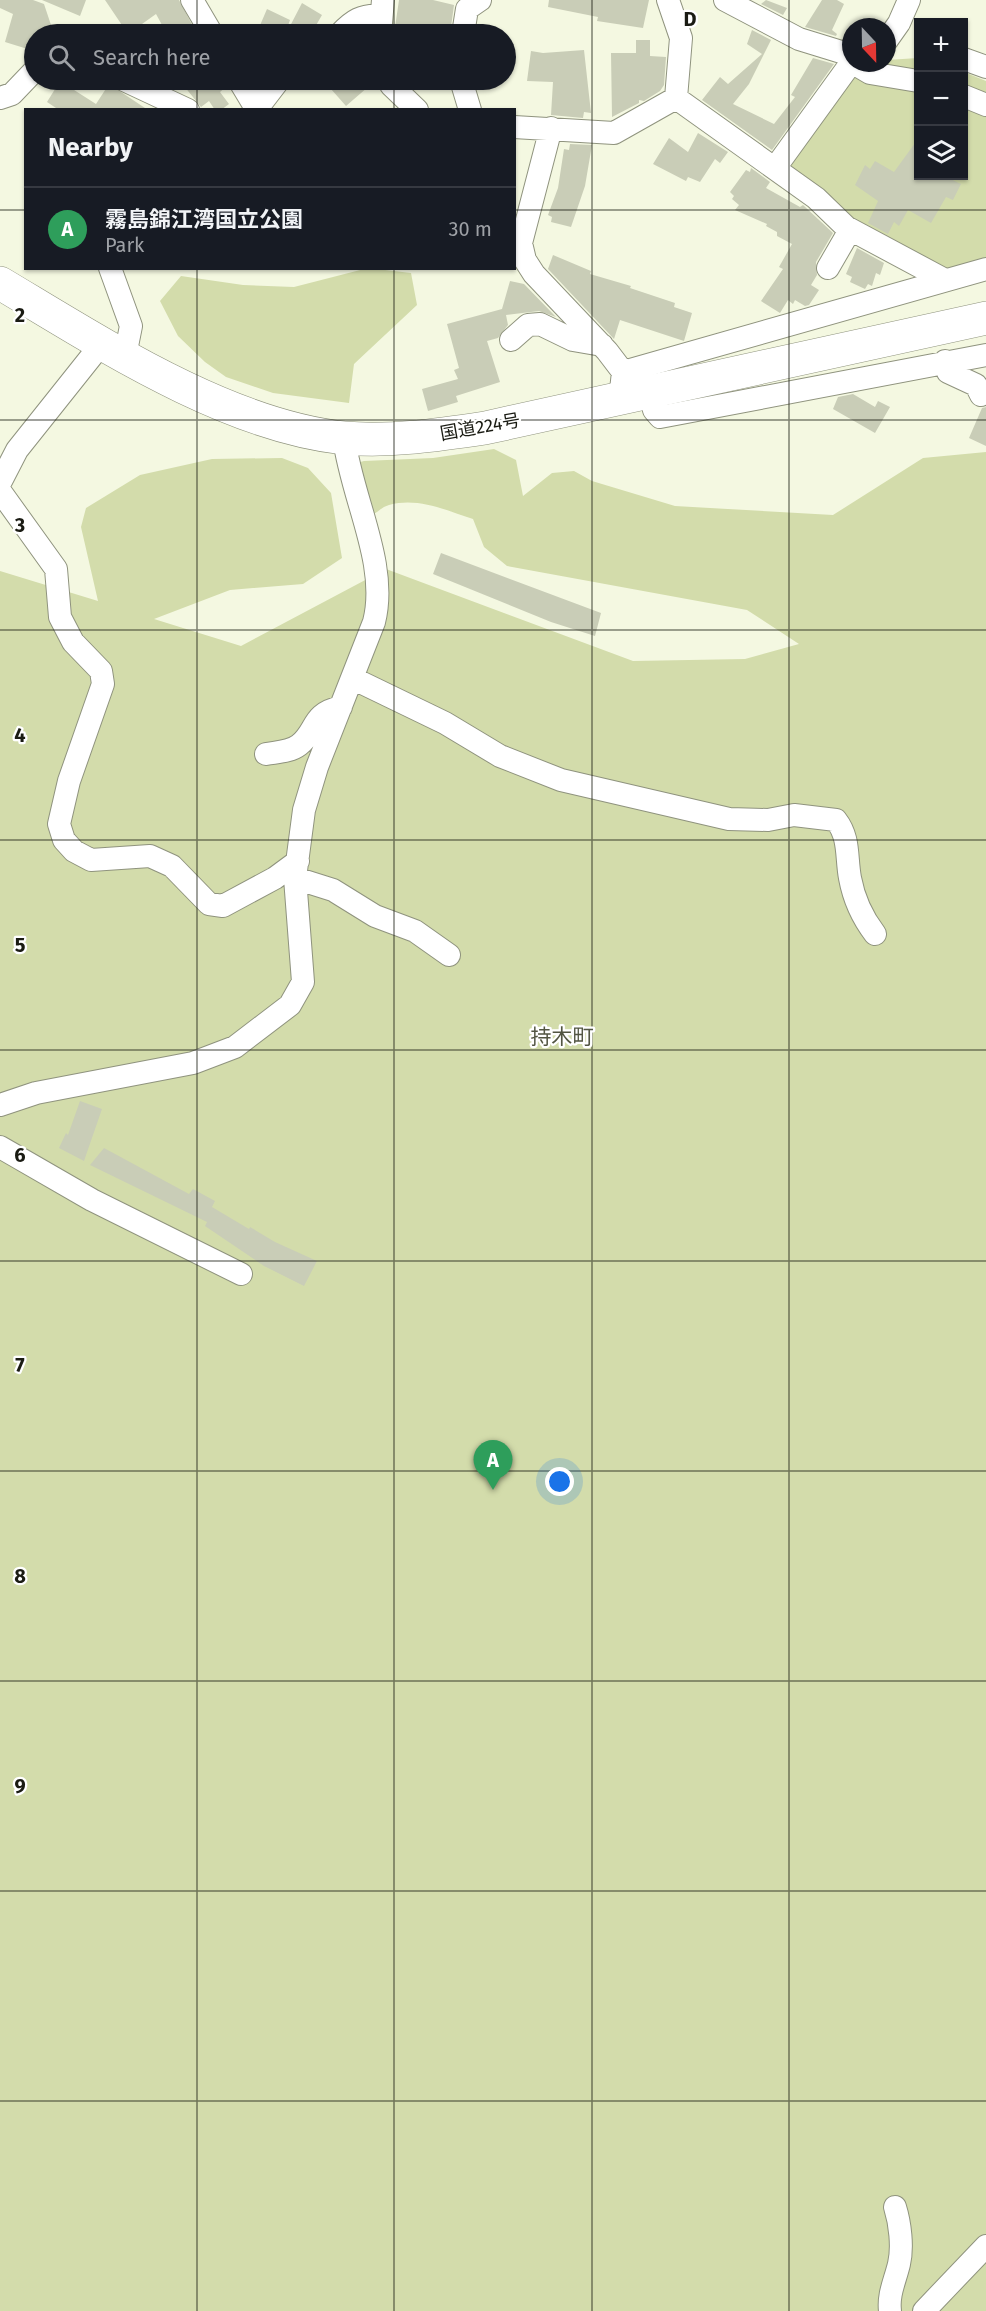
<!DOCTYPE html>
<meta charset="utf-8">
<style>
body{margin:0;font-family:"Fira Sans","Noto Sans JP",sans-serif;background:#242831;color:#f1f3f6}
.controls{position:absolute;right:18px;top:18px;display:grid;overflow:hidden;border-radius:0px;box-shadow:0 2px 4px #0004}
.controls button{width:54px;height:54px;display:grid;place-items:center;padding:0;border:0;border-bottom:2px solid #363941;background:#171b24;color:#f1f3f6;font:30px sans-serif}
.compass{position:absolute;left:842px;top:18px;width:54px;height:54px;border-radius:50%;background:#171b24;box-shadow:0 2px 4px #0004;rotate:158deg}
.you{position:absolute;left:560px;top:1482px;width:21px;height:21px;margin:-15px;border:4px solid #fff;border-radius:50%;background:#1a73e8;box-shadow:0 0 0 9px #1a73e833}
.badge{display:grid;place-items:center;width:39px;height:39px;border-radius:50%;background:#b6459f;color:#fff;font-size:20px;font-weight:700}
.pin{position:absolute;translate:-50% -50px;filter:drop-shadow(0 2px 3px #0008)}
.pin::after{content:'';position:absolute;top:32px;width:21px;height:18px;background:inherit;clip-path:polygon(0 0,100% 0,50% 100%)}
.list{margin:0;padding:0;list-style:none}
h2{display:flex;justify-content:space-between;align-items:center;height:78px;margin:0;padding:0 24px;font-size:26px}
h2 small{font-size:20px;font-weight:400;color:#9ea1a6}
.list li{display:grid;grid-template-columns:39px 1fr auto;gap:18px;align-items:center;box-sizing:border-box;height:84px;padding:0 24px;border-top:2px solid #363941}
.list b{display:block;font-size:22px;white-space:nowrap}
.list p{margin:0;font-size:20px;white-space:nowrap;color:#9ea1a6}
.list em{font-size:20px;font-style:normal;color:#9ea1a6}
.icon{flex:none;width:33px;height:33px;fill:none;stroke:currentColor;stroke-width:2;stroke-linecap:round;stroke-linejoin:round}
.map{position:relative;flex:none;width:986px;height:2311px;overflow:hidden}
.search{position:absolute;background:#171b24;box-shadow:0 2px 4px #0004;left:24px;top:24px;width:492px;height:66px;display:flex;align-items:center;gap:15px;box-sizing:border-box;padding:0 21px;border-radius:33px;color:#9ea1a6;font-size:22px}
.panel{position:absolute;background:#171b24;box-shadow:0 2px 4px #0004;left:24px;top:108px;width:492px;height:162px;border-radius:0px}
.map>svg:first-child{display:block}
.green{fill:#d3dcab}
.building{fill:#c9cdb7}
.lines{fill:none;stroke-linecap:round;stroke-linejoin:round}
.minor-casing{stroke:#8f937e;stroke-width:24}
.highway-casing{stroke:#8f937e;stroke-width:34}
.minor{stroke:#fff;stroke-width:22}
.highway{stroke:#fff;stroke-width:33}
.grid{fill:none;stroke:#1a1b13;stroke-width:1.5;stroke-opacity:0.55}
.labels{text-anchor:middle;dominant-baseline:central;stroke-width:4.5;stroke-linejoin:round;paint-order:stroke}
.street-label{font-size:18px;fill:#1a1b13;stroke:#fff}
.quarter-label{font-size:21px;fill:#525542;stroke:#fff}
.grid-label{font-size:20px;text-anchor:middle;font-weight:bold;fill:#1a1b13;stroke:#fff;stroke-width:4.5;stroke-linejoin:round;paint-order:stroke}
</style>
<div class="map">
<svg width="986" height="2311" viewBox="0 0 986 2311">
<rect width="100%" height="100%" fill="#f4f8e1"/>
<!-- green -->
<path class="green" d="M 918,58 L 918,176 L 964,176 L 964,72 L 986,81 L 986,258 L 945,270 L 882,239 L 781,166 L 856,63 L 887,63 L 887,60 Z
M 368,268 L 411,273 L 417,305 L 354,364 L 349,403 L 273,393 L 226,377 L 205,362 L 178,336 L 160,301 L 181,276 L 243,285 L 294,287 Z
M 494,449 L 516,460 L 523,496 L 552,473 L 574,471 L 592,481 L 675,506 L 833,515 L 923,458 L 986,452 L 986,2311 L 0,2311 L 0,571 L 98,601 L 81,527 L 86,508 L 140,475 L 212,459 L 282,458 L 308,468 L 331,493 L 342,558 L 303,584 L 230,590 L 154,619 L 241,646 L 386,569 L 633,661 L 745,659 L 799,644 L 747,610 L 507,566 L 484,547 L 473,519 C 445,510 418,497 389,505 C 381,507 377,514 369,516 L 353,464 L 364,461 L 433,458 Z"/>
<!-- building -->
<path class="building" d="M 0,0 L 33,0 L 44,4 L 54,34 L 34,34 L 34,51 L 5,42 L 13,14 L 0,8 Z
M 42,0 L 86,0 L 80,16 Z
M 105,0 L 179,0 L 197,34 L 190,34 L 183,25 L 167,34 L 156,14 L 128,34 Z
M 399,0 L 433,0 L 454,5 L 450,34 L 394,34 Z
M 549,0 L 649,0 L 643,28 L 597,21 L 598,17 L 548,7 Z
M 766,0 L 787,8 L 783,15 L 761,4 Z
M 822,0 L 837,0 L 844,4 L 832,30 L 837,34 L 836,36 L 805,27 Z
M 302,3 L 322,15 L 311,34 L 301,34 L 289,28 Z
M 267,9 L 290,20 L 285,34 L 268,34 L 258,30 Z
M 752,30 L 771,40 L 749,84 L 733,104 L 774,124 L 795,97 L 791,95 L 813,58 L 834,64 L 772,150 L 702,100 L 720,77 L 728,84 L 762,54 L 747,44 Z
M 636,40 L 650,40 L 650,56 L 666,57 L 664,85 L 660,91 L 644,101 L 639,100 L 639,103 L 612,117 L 611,53 L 636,53 Z
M 584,50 L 591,113 L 584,112 L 583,118 L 551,115 L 553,82 L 527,81 L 531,51 L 543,53 Z
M 192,80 L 226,80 L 227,86 L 220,92 L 229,104 L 221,110 L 215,110 L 209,101 L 201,107 L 184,86 Z
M 323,80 L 362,80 L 368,87 L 346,106 Z
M 60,81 L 96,104 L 109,84 L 148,110 L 59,110 L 47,102 Z
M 698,133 L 728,152 L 720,163 L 715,159 L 700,182 L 688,177 L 686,181 L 653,164 L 669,138 L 688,152 Z
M 918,139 L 918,176 L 944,176 L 961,184 L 953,200 L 946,197 L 931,223 L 908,210 L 899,226 L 894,222 L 888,234 L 868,223 L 878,201 L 855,185 L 865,165 L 870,169 L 875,161 L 894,172 Z
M 570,144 L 592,145 L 585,186 L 571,227 L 551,222 L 552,217 L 548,215 L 558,188 L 564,149 L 569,150 Z
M 751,168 L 770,182 L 766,188 L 800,207 L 803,205 L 833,233 L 816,262 L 817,275 L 811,285 L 819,290 L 809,305 L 805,306 L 795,300 L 793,304 L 788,300 L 780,313 L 761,301 L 783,269 L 779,267 L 792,244 L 777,236 L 777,232 L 766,226 L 767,224 L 735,210 L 739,205 L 732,199 L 734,196 L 730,192 L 746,170 L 750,172 Z
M 857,248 L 884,263 L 880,275 L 876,273 L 872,286 L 868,284 L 865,289 L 850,282 L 852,277 L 846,274 Z
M 553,255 L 591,271 L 590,274 L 631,286 L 630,288 L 675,303 L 674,307 L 692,313 L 684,341 L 620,320 L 614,339 L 548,269 Z
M 510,281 L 524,284 L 556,317 L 539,311 L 506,315 L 508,325 L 498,338 L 487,341 L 500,382 L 456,396 L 458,402 L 428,411 L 422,389 L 458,379 L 454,370 L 459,368 L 447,324 L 502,309 Z
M 853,394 L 875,407 L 878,401 L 890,407 L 875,433 L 833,409 L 838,397 Z
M 986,407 L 986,446 L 969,438 L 982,408 Z
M 441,553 L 601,613 L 595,636 L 551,622 L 433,574 Z
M 80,1101 L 102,1109 L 84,1161 L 59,1148 L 66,1133 L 68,1135 Z
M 104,1148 L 189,1194 L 193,1189 L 215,1201 L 212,1207 L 249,1229 L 250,1227 L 275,1242 L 317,1261 L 304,1286 L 264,1266 L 205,1226 L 207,1222 L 90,1165 Z"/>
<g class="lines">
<!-- minor casing -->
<g class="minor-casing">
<path id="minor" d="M 192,0 L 212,34
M 668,0 L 681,38 L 676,98
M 725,0 L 799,39 L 851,55
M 340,34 C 352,21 362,14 381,16
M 380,34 L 383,0
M 463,34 L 467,9 L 480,0
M 887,40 L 899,23 L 909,0
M 964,59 L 986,67
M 853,63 L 870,73 L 918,81
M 124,80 L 188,110
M 239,80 L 257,110
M 390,80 L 391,85 L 417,110
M 461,80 L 470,110
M 964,96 L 986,105
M 0,98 L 12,94 L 34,71
M 256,110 L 279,80
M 514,127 L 614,133 L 676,98 L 816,198 L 846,227 L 945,280
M 551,128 L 521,243 L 525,260 L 534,274 L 607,351 L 623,372
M 775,168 L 851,63
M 110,268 L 131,326 L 125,356
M 828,268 L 850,230
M 511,340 L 528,325 L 540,324 L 573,340 L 602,345
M 945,361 L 948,372 L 976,385 L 981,395
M 650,392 L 654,410 L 660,417 L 986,355
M 620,399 L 623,372 L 986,269
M 0,483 L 17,450 L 103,342
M 0,491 L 56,569 L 60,617 L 73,642 L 101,671 L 103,684 L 69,781 L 59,824 L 64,840 L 74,851 L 91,860 L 150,856 L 172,866 L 209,904 L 223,906 L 275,878 L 298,861
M 352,678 L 445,723 L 500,756 L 561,780 L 729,819 L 768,820 L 794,815 L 836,820 C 850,838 846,857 850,878 C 854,900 862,917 875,934
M 266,754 C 277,752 290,752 299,745 C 318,730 310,714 341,707
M 295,878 L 333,890 L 375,916 L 415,931 L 449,955
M 0,1105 L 36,1093 L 193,1063 L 235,1047 L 290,1005 L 303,982 L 295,878 L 304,810 L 317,767 L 374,622 C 389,564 351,497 344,438
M 0,1147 L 92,1200 L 241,1274
M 890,2311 C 888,2294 895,2281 899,2264 C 903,2247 900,2223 895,2207
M 924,2311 L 986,2246"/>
</g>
<!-- highway casing -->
<g class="highway-casing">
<path id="highway" d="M 0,283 C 99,342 227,426 344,438 C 391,442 438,435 485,428 L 986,318"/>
</g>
<!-- minor -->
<use href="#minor" class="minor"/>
<!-- highway -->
<use href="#highway" class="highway"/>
</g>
<!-- grid -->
<path class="grid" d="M 197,0 L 197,34M 394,0 L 394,34M 592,0 L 592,2311M 789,0 L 789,2311M 197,80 L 197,110M 394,80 L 394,110M 0,210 L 26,210M 514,210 L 986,210M 197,268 L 197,2311M 394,268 L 394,2311M 0,420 L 986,420M 0,630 L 986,630M 0,840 L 986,840M 0,1050 L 986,1050M 0,1261 L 986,1261M 0,1471 L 986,1471M 0,1681 L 986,1681M 0,1891 L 986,1891M 0,2101 L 986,2101"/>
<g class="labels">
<!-- street labels -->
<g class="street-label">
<text transform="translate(480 427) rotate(-10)">国道224号</text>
</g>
<!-- quarter labels -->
<g class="quarter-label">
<text x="562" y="1037">持木町</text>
</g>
</g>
<g class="grid-label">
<text x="690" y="26">D</text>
<text x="20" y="322">2</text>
<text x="20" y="532">3</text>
<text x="20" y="742">4</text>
<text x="20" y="952">5</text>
<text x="20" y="1162">6</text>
<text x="20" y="1372">7</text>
<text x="20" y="1583">8</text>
<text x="20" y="1793">9</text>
</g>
</svg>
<div class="controls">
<button>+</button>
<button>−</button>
<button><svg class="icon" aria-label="layers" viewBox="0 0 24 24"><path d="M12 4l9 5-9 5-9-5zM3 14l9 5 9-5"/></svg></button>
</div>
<svg class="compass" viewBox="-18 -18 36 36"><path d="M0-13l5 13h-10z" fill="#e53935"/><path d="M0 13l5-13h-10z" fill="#9ea1a6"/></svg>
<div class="you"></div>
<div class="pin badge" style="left:493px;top:1490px;background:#2e9e5b">A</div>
<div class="search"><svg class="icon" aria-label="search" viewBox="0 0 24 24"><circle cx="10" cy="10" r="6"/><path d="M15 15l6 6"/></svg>Search here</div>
<section class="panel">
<h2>Nearby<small></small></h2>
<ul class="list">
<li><span class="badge" style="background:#2e9e5b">A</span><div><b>霧島錦江湾国立公園</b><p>Park</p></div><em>30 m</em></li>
</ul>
</section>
</div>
